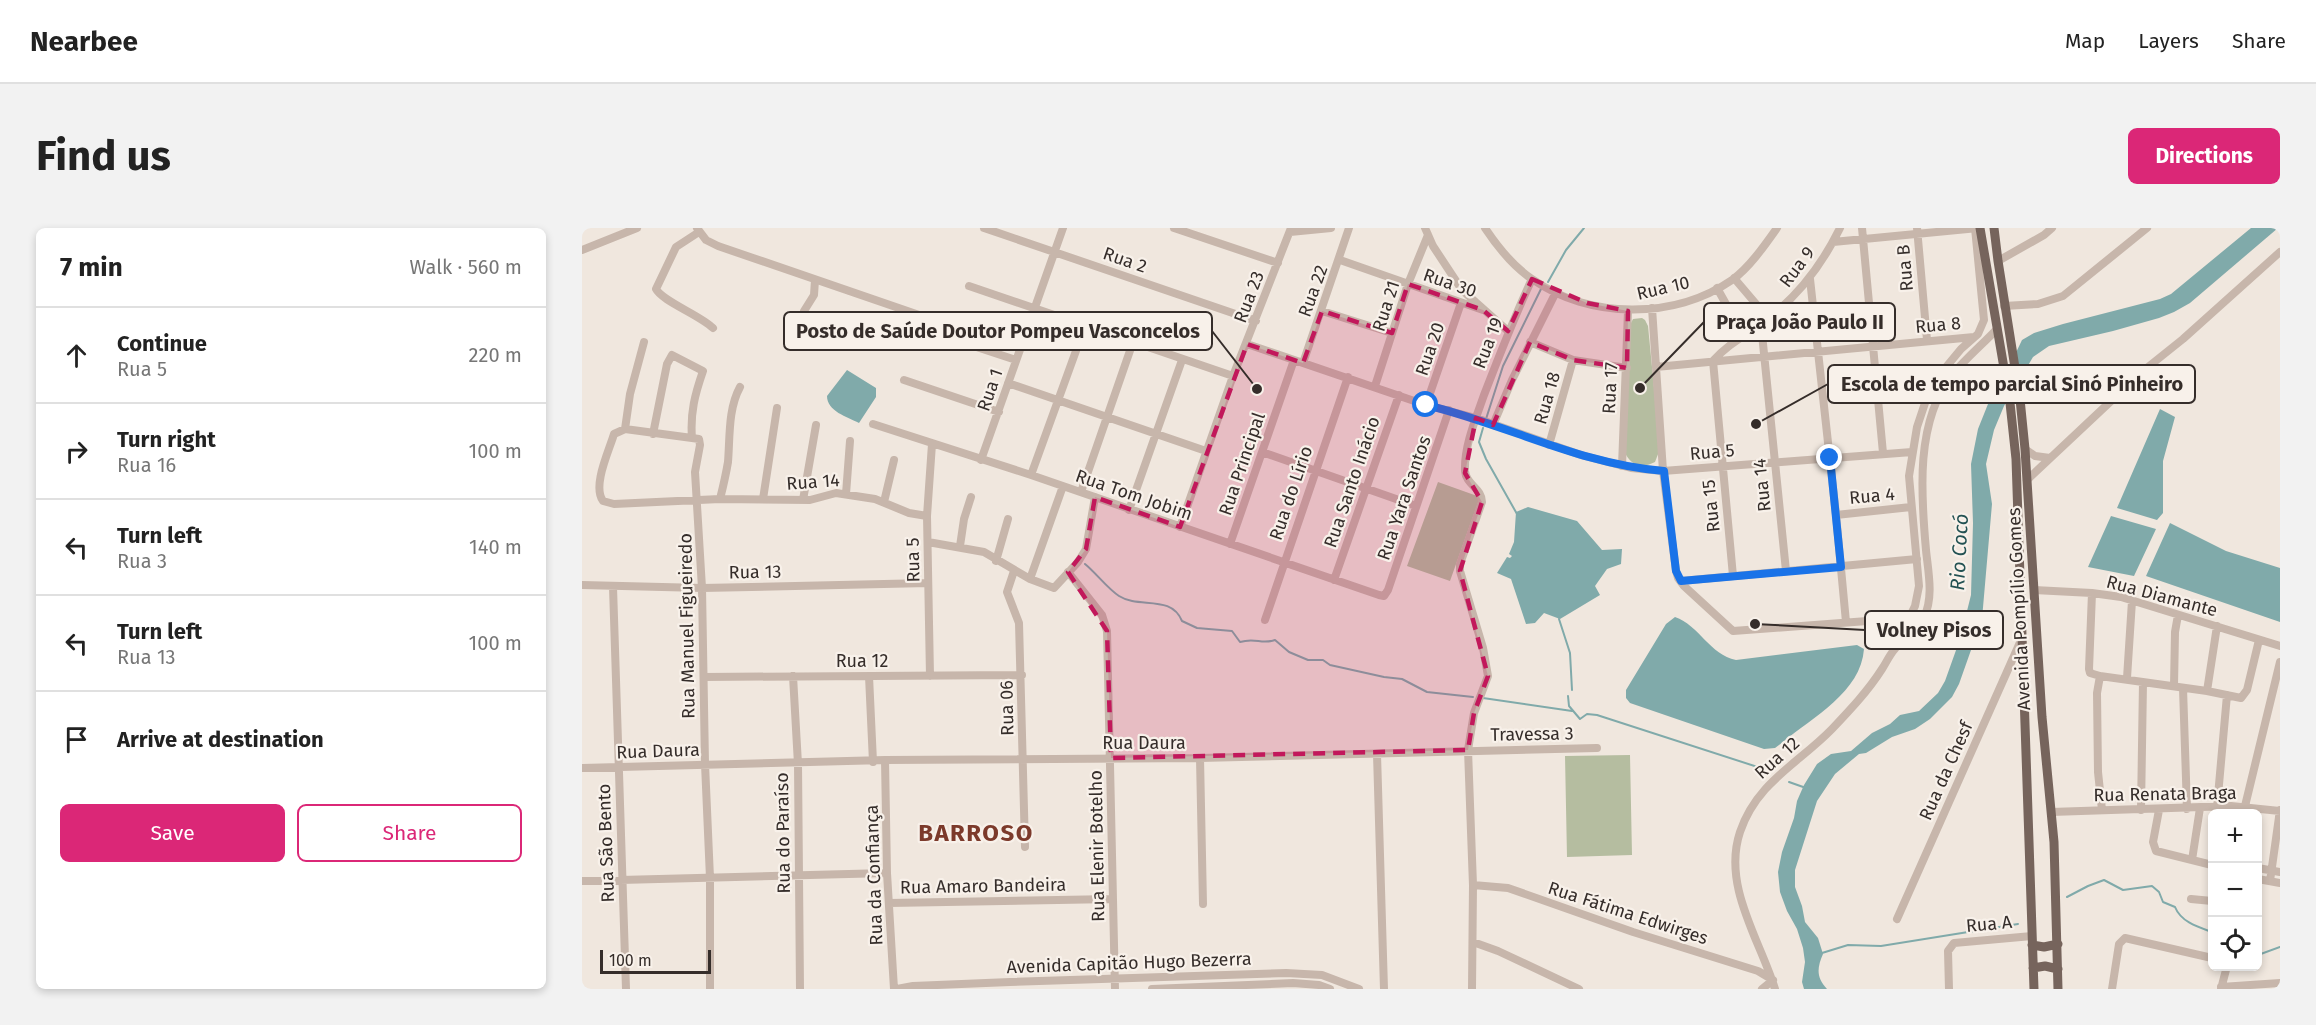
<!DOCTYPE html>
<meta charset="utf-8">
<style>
body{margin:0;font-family:"Fira Sans",sans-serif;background:#f2f2f2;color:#222}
.controls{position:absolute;right:18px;bottom:18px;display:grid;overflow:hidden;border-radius:9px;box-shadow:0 3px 9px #0003}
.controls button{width:54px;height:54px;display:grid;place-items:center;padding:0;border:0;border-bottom:2px solid #e0e0e0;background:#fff;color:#222;font:30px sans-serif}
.scale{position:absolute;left:18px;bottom:15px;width:111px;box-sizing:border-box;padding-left:6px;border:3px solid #352d2a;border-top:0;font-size:16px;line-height:21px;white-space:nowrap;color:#352d2a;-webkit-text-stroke:4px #f8f1ea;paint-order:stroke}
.stop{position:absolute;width:18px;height:18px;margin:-14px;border:4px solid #1a73e8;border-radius:50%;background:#fff}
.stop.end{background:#1a73e8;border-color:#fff;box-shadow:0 2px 6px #0008}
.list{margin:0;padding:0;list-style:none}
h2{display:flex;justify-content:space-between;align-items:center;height:78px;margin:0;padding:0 24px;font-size:26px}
h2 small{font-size:20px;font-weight:400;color:#767676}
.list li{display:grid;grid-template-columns:39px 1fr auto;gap:18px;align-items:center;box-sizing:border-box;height:96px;padding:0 24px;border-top:2px solid #e0e0e0}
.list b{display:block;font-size:22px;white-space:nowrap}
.list p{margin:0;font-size:20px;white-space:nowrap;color:#767676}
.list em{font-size:20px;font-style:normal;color:#767676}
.actions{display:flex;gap:12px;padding:18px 24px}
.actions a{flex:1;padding:14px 0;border:2px solid #db2777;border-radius:9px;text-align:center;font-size:21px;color:#db2777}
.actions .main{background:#db2777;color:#fff}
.icon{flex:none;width:33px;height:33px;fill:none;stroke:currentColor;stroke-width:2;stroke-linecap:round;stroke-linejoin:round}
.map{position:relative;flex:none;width:1698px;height:761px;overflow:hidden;border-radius:9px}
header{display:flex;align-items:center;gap:36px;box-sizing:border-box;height:84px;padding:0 30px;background:#fff;border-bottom:2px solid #e0e0e0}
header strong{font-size:28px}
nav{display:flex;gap:33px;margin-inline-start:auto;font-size:21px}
.intro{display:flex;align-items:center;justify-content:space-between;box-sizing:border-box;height:144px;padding:0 36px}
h1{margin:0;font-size:42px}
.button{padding:15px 27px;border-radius:9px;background:#db2777;color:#fff;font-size:21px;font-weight:700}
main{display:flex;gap:36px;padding:0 36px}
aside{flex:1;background:#fff;border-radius:9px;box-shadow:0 3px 9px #0003}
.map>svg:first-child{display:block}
.green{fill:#b5bda0}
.water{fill:#80aaaa}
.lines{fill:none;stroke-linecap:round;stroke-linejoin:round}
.stream{stroke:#80aaaa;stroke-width:2}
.minor{stroke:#c7b6ab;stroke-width:8}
.major{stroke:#76645c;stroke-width:9}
.route{stroke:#1a73e8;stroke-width:8}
.marked{fill:#c2185b;fill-opacity:0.2;stroke:#c2185b;stroke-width:4.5;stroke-dasharray:12 8;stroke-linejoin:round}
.labels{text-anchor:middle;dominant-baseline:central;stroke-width:4.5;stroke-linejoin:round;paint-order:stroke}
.street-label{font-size:18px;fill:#352d2a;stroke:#f8f1ea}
.water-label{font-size:20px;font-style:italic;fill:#235253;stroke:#f8f1ea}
.district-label{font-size:24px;font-weight:bold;letter-spacing:1.5px;fill:#7c3a2b;stroke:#f8f1ea}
.leader{fill:none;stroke:#352d2a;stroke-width:2}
.callout-dot{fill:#352d2a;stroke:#f8f1ea;stroke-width:2}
.callout{fill:#f8f1ea;stroke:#352d2a;stroke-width:2}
.callout-label{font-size:20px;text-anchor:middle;font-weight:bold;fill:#352d2a}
</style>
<header>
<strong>Nearbee</strong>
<nav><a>Map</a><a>Layers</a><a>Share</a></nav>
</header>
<div class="intro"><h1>Find us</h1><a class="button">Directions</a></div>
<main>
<aside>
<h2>7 min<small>Walk · 560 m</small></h2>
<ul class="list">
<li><svg class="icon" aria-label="ahead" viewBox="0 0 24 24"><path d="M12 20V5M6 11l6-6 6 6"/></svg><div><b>Continue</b><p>Rua 5</p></div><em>220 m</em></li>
<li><svg class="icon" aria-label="right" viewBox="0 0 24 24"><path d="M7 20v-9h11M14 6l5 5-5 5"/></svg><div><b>Turn right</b><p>Rua 16</p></div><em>100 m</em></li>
<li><svg class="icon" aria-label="left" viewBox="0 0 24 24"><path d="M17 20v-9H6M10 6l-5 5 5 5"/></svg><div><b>Turn left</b><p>Rua 3</p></div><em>140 m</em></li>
<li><svg class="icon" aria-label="left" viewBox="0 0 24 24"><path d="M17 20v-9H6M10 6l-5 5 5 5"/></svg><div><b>Turn left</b><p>Rua 13</p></div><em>100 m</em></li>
<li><svg class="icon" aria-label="arrive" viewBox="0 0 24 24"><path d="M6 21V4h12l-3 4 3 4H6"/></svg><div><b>Arrive at destination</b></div></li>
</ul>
<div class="actions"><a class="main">Save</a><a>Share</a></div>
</aside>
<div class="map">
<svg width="1698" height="761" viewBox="0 0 1698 761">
<rect width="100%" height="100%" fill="#f0e7de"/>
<!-- green -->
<path class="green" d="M 1060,90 L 1063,92 L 1066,98 L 1078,221 L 1073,234 C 1059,241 1049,238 1042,223 L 1049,95 L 1051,91 Z
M 856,254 L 898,269 L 868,353 L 825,338 Z
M 1048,527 L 1050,627 L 985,629 L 983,528 Z"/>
<!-- water -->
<path class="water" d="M 1669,0 L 1696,0 L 1608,75 L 1592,84 L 1577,90 L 1531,103 L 1467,118 L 1451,129 L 1422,178 L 1412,202 L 1404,236 L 1410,276 L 1400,391 L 1377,456 L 1370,469 L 1348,491 L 1333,501 L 1310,509 L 1284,525 L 1277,526 L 1253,546 L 1235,573 L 1213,642 L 1213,659 L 1220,678 L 1223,694 L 1236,710 L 1241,726 C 1235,740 1234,749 1245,761 L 1222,761 L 1220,754 L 1223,734 L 1221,720 L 1215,701 L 1205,683 L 1198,664 L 1196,644 L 1200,624 L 1212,590 L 1215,573 L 1222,557 L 1235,536 L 1249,526 L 1269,523 L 1290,505 L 1308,496 L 1318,487 L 1337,483 L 1356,465 L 1363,453 L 1378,411 L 1389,367 L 1391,295 L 1389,236 L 1396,201 L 1408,171 L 1419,156 L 1440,112 L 1452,105 L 1481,96 L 1578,71 L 1589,66 Z
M 265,142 L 294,160 L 294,169 L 277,195 C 265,189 245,183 245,168 Z
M 1578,181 L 1593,189 L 1581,233 L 1581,285 L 1575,292 L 1535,280 Z
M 946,279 L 995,293 L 1020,322 L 1040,321 L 1039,336 L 1025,341 L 1013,358 L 1018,367 L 978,391 L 962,385 L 953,395 L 944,396 L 929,351 L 915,345 L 925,329 L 928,330 L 930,328 L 927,326 L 932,314 L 934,284 Z
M 1529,288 L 1574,301 L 1552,348 L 1506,339 Z
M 1588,295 L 1644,323 L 1698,340 L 1698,394 L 1564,348 Z
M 1093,389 C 1117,397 1128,427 1154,432 L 1275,417 L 1282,421 C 1279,464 1231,489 1201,514 L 1193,520 L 1182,521 L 1048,475 L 1044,470 L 1044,462 L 1084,396 Z"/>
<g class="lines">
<!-- stream -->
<path class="stream" d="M 966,54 L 984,22 L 1002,0
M 904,191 L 921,138 L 959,61
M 901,200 L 897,214 L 904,231 L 935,286
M 503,336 C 514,345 526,361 537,368 C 557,381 589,366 600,393 L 615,400 L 650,403 L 658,414 C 674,409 679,417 693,412 L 707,424 L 726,432 L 741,432 L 748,437 L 802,449 L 820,451 L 845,464 L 891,469
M 977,391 L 988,425 L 990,462
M 986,468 L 987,478 L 998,491 L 1005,486 L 1015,487 L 1188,543
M 901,470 L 990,483
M 1207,554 L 1224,560
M 1485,669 L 1506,658 L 1522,652 L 1541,662 L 1570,658 L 1577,664 L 1581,674 L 1593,679 C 1599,694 1616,699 1630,704
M 1240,725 L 1266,717 L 1299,718 L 1436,696
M 1676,727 L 1698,719"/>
<!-- minor -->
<path class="minor" d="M 115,0 L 124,12 L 136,18 L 340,88
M 402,0 L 674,93
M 592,0 L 696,35
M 843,0 L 851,18 L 880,62 L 926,103
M 903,0 C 915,18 932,39 950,51 C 1007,91 1092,92 1150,52 C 1167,40 1183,17 1195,0
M 1280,0 L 1301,225
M 1335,0 L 1345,112
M 117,4 L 94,19 L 74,61 C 80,73 118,87 131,100
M 708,4 L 749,0
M 1251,14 L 1396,0
M 0,22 L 55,0
M 758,32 L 901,82
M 1416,33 L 1462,7 L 1470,0
M 1152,50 L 1186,90
M 1228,51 L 1254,287 L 1264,394
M 387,58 L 651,148
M 1135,60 L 1162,108
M 1422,78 L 1456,76 L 1481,68 L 1565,0
M 1070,80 L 1081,243 L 1094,343 L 1096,350 L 1102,358 L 1151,403 L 1325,390
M 740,83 L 810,105
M 1179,96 L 1204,343
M 355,106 L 434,132
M 227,109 L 234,101 L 225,90 L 222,83 L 232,67 L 233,52
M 62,114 L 48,166 L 43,201 L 32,206 C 27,223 10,258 21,273 L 32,276 L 138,271 L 228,272 L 254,265 L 293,271 L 327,285 L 345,288
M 948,114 L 991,132 L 1045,140
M 665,116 L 844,177 L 894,190 L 999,227 L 1049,240 L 1081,243 L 1330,224
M 721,135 L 767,0
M 1074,139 L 1392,109
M 322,152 L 417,184
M 426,155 L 624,223
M 793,158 L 826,56 L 846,7
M 844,177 L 879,75
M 291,196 L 449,247 L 797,367 L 802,368 L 806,362 L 867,182
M 911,197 L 930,152 L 974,64
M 43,201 L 110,210
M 71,206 L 85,136 L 90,127 L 121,143 C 113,166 108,185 110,210 L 117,211 L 118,217 L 113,244 L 120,360 L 123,536 L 128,650 L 128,761
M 967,217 L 991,132
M 1443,221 L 1453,228 L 1468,230
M 680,224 L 834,278
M 399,232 L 481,0
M 1040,238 L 1046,83
M 449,247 L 503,98
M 1445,252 L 1561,143 L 1601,111 L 1698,24
M 499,264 L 551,114
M 264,266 L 268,213
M 138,271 C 141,259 144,246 146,234 C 148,209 146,181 158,159
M 181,271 L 195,180
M 221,272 L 234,197
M 302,274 L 312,232
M 547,282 L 600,132
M 1254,287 L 1329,279
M 598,299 L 651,148 L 709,0
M 346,314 L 402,324 L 448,351 L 472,360 L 496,334 L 504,321 L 513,269
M 648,316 L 712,132
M 378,318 L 382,291 L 389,269
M 414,333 L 426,291
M 432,343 L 425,364 L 437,395 L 443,619
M 486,344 L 520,387 L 525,403 L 533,761
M 1151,348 L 1131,133 C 1145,117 1162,108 1179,96 C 1214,71 1239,39 1258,0
M 448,351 L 481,258
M 752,352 L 817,167
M 1099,353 L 1335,331
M 0,357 L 120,360 L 346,355
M 31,359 L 44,761
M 1452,362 L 1510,365 L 1539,369 L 1698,418
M 1510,365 L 1507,441 L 1508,445 L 1518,448 L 1625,463 L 1659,470 L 1665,462 L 1677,412
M 683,392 L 766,149
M 1314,417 L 1333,378 L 1337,358 L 1327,248 L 1335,199 L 1345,169 L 1355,150 L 1379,121 L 1396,106 L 1402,92 L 1393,0
M 211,448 L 216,536 L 218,761
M 287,448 L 291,534
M 348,448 L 345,288 L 350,216
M 1518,448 L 1515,465 L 1516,544 L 1520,582
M 122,449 L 440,447
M 1545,450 L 1550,373
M 1592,458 L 1593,404 L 1596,387
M 1601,460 L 1605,581
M 1625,463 L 1635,398
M 795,526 L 802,761
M 618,530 L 621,676
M 303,532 L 305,645 L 312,761
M 0,540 L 303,532 L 618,530 L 1015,520
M 1663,578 L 1698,434
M 1635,579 L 1645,467
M 1559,582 L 1561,454
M 1577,582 L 1571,614 L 1574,623 L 1630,637
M 1469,584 L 1649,578 L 1698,583
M 1610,632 L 1618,580
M 1676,640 L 1698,644
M 1676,651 L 1698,655
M 0,653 L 305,645
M 1688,653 L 1698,582
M 891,657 L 926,660 L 1051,704 L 1176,743 L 1191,752
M 1609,671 L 1630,673
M 307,675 L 531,671
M 1315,691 L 1440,410
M 891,714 L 916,723 L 997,761
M 1639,759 L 1698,755
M 315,761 L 331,758 L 428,754 L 704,745 L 740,747 L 777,761
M 570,761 L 711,755 L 737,757 L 748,761
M 890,761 L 891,657 L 886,522 L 892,485 L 906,448 L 901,420 L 878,343 L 878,336 L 900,274 C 900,260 884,257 883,243 C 882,218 894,190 902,167 C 917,128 932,89 950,51
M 1180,761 L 1191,752
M 1193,761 C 1178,712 1140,658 1158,604 C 1175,554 1216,536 1250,501 C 1268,482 1286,463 1300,441 C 1304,435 1307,428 1312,422 C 1321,409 1335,404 1342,389 C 1352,369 1346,343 1344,322 C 1339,267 1333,192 1371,146 C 1384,130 1401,116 1415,101
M 1367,761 L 1366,723 L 1372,715 L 1450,708
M 1530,761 L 1537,716 L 1543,710 L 1630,730
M 1639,761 L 1645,738"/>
<!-- major -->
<path class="major" d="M 1398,0 L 1428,175 L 1434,231 L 1452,761
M 1412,0 L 1416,33 L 1438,171 L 1443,221 L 1460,489 L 1472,614 L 1476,761
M 1450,717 L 1462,719 L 1476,716
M 1451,740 L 1463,738 L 1476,741"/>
</g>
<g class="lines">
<!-- route -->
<path class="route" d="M 844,177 C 924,196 999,237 1082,243 L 1094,343 L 1099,353 L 1259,339 L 1248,230"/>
</g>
<!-- marked area -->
<path class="marked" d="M 950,51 L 1005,75 L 1046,83 L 1045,140 L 991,132 L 948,114 L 911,197 L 894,190 L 883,245 L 900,274 L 878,343 L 906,448 L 892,485 L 886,522 L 529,530 L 525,403 L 486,344 L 504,321 L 513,269 L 598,299 L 665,116 L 721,135 L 740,83 L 810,105 L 826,56 L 901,82 L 926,103 Z"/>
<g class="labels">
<!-- street labels -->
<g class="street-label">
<text transform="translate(543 32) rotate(19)">Rua 2</text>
<text transform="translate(1215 39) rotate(-53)">Rua 9</text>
<text transform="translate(1323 40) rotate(-95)">Rua B</text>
<text transform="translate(868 55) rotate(19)">Rua 30</text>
<text transform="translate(1081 60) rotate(-13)">Rua 10</text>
<text transform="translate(731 63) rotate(-70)">Rua 22</text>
<text transform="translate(667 69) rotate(-69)">Rua 23</text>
<text transform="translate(804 78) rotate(-72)">Rua 21</text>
<text transform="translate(1356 97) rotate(-5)">Rua 8</text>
<text transform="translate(906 115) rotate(-69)">Rua 19</text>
<text transform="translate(848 121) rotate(-71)">Rua 20</text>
<text transform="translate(1028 160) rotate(-87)">Rua 17</text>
<text transform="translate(408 162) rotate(-71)">Rua 1</text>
<text transform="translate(965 170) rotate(-74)">Rua 18</text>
<text transform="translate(1130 224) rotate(-5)">Rua 5</text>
<text transform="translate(660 236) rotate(-71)">Rua Principal</text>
<text transform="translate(231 254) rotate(-4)">Rua 14</text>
<text transform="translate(770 254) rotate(-71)">Rua Santo Inácio</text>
<text transform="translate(1180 257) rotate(-96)">Rua 14</text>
<text transform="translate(709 265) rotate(-71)">Rua do Lírio</text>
<text transform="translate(552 267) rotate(19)">Rua Tom Jobim</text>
<text transform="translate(1290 268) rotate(-5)">Rua 4</text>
<text transform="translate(822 270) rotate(-71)">Rua Yara Santos</text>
<text transform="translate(1129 278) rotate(-96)">Rua 15</text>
<text transform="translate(331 332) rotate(-91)">Rua 5</text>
<text transform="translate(173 344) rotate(-1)">Rua 13</text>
<text transform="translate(1580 368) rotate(15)">Rua Diamante</text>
<text transform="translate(1437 381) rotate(-93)">Avenida Pompílio Gomes</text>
<text transform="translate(105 398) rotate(-91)">Rua Manuel Figueiredo</text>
<text x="280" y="433">Rua 12</text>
<text transform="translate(425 480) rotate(-91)">Rua 06</text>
<text transform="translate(950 506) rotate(-1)">Travessa 3</text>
<text x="562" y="515">Rua Daura</text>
<text transform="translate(76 523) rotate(-2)">Rua Daura</text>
<text transform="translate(1195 530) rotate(-42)">Rua 12</text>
<text transform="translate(1364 543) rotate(-66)">Rua da Chesf</text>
<text transform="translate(1583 566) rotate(-1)">Rua Renata Braga</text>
<text transform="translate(201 605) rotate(-91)">Rua do Paraíso</text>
<text transform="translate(24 615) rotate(-92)">Rua São Bento</text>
<text transform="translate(515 618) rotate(-91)">Rua Elenir Botelho</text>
<text transform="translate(292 647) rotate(-92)">Rua da Confiança</text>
<text transform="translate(401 658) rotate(-1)">Rua Amaro Bandeira</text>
<text transform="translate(1046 685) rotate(18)">Rua Fátima Edwirges</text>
<text transform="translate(1407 696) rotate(-5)">Rua A</text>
<text transform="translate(547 735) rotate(-2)">Avenida Capitão Hugo Bezerra</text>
</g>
<!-- water labels -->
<g class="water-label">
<text transform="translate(1377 324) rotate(-87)">Rio Cocó</text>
</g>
<!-- district labels -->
<g class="district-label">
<text x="394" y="605">BARROSO</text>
</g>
</g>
<!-- callouts -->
<path class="leader" d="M1058 160L1122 94M675 161L630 103M1174 196L1246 156M1173 396L1283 402"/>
<g class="callout-dot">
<circle cx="1058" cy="160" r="6"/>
<circle cx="675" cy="161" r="6"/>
<circle cx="1174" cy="196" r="6"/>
<circle cx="1173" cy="396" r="6"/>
</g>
<g class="callout">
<rect x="1122" y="75" width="191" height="38" rx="6"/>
<rect x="202" y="84" width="428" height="38" rx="6"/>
<rect x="1246" y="137" width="367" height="38" rx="6"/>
<rect x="1283" y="383" width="138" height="38" rx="6"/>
</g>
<g class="callout-label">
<text x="1218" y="101">Praça João Paulo II</text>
<text x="416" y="110">Posto de Saúde Doutor Pompeu Vasconcelos</text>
<text x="1430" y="163">Escola de tempo parcial Sinó Pinheiro</text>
<text x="1352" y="409">Volney Pisos</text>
</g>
</svg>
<div class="controls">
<button>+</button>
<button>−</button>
<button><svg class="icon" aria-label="locate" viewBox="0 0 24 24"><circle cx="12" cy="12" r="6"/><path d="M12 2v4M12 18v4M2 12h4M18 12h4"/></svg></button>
</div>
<div class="scale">100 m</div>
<div class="stop" style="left:844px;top:177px"></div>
<div class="stop end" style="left:1248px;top:230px"></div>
</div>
</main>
